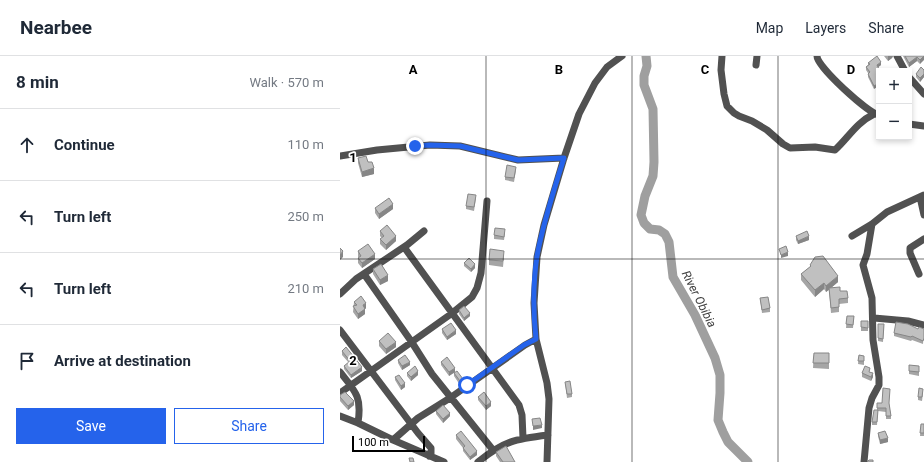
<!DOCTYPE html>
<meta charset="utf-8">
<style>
body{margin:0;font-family:Roboto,sans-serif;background:#f6f6f7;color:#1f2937}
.controls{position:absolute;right:12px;top:12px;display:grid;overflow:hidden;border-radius:0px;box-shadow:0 2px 6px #0003}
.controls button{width:36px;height:36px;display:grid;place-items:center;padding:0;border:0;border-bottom:1px solid #e0e1e3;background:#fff;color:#1f2937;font:20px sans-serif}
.scale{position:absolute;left:12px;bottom:10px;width:73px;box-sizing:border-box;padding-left:4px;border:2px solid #000;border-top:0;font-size:11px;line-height:14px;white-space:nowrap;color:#000;-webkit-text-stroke:3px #fff;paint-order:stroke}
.stop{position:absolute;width:12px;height:12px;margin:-9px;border:3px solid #2563eb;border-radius:50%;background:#fff}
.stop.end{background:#2563eb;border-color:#fff;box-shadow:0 1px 4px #0008}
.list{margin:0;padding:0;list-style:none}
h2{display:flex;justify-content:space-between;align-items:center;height:52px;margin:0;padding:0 16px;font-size:17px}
h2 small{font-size:13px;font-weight:400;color:#747a83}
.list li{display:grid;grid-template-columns:26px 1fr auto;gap:12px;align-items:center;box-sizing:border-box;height:72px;padding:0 16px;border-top:1px solid #e0e1e3}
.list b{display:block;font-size:15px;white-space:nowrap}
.list em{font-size:13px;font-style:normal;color:#747a83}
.actions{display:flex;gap:8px;padding:12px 16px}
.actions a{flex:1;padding:9px 0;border:1px solid #2563eb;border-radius:0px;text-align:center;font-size:14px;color:#2563eb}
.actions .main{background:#2563eb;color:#fff}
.icon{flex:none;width:22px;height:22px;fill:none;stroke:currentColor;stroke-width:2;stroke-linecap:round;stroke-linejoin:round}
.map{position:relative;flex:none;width:584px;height:406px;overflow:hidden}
header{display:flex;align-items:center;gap:24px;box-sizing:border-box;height:56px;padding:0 20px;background:#fff;border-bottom:1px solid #e0e1e3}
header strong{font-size:19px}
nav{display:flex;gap:22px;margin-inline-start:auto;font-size:14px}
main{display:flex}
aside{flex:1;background:#fff}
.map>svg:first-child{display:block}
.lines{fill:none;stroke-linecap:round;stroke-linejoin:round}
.river{stroke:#9f9f9f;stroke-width:9}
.minor{stroke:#515151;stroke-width:7}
.wall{fill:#a5a5a5}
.shaded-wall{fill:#868686}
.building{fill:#c0c0c0;stroke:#868686}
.route{stroke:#2563eb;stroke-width:5}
.grid{fill:none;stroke:#000;stroke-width:1;stroke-opacity:0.55}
.labels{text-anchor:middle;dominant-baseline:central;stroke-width:3.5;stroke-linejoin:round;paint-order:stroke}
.water-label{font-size:12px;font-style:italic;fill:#404040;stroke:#fff}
.grid-label{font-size:13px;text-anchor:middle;font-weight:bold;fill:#000;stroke:#fff;stroke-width:3.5;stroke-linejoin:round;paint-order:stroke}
</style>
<header>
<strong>Nearbee</strong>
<nav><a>Map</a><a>Layers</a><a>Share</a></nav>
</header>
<main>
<aside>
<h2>8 min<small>Walk · 570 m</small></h2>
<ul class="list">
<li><svg class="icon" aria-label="ahead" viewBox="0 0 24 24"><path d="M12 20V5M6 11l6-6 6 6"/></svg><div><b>Continue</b></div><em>110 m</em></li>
<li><svg class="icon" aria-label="left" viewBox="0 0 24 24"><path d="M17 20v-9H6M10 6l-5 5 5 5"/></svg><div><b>Turn left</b></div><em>250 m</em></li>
<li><svg class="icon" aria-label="left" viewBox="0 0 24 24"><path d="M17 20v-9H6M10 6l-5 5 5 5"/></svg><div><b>Turn left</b></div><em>210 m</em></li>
<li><svg class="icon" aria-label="arrive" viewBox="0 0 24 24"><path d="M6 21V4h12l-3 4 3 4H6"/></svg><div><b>Arrive at destination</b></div></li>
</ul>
<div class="actions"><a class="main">Save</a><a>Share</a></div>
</aside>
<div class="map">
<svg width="584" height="406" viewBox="0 0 584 406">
<rect width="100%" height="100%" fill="#fff"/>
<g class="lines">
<!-- river -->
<path class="river" d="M 306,0 L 307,10 L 304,20 L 304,29 L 313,53 L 314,106 L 313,120 L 305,140 L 301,159 L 304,167 L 310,173 L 319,174 L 325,178 L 329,186 L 333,221 L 355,259 L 375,302 L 380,319 L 380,337 L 378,364 L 383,376 L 388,386 L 408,406"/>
<!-- minor -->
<path class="minor" d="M 382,0 L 381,14 L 384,38 L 387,50 L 394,57 L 399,60 L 412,65 L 427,74 L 443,88 L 450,92 L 475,91 L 495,94 C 509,81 516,67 534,58
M 477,0 C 477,11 528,57 539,59
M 557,0 L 565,15
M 416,9 L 417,0
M 569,21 L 584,38
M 569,68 L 584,70
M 0,100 L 37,94 L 90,89 L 120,90 L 178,104 L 224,102
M 580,141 L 584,159
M 512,180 L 532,168 L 547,156 L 584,139
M 64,191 L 179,349 L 182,359 L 183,382
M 24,218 L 71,285 L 92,318 L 153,394
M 579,218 L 570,197 L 570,192 L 584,183
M 0,238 L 16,223 L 67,189 L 84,175
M 534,262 L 568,265 L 584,269
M 0,274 L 78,377 L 91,392 L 91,398 L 89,400
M 0,316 C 16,336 22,341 18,367
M 0,337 L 111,258 L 132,241 L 137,232 L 141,217 L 147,145
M 0,360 L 18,367 L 53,384 L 104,406
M 53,384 L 78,362 L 110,342 L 185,289 L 196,283
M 138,406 C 164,385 175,383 208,379
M 207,406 L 209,343 L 207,327 L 196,283 L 194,247 L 197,201 L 204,169 L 224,102 L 239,58 L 255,27 L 267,11 L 282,0
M 524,406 L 529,352 L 532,342 L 539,329 L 539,321 L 533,284 L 532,242 L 523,209 L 527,198 L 532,168"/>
</g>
<!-- wall -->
<path class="wall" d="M 544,0 L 553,0 L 552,2 L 548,5 Z
M 563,0 L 584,0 L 580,8 L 577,5 L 569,11 Z
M 528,7 L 541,9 L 538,11 L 534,33 L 528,21 L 528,17 L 526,14 L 526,11 L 528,9 Z
M 584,14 L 584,21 L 580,26 L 576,21 L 576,18 Z
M 18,102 L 28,106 L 34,118 L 22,121 L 18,107 Z
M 176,114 L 174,126 L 165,124 L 165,121 Z
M 136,142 L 134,155 L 126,153 L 126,150 Z
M 35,152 L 53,153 L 39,163 L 35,157 Z
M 40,175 L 56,185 L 46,194 L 40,188 L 40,183 L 42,182 L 40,180 Z
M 165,177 L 164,184 L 154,183 L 154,179 Z
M 456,180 L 469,184 L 458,188 L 456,184 Z
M 18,195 L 35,203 L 22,212 L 18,207 L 18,202 L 19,201 L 18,201 Z
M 164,200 L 163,211 L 149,209 L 149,204 Z
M 124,207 L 135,212 L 131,216 L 124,210 Z
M 470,209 L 498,226 L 491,232 L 500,235 L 508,242 L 508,247 L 499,248 L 499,256 L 491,257 L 489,234 L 486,236 L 484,233 L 475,241 L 461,224 L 461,218 L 470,211 Z
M 33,213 L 48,225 L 40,229 L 33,218 Z
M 420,242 L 430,252 L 430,256 L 422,257 Z
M 14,246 L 26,252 L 25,253 L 25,258 L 18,263 L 13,256 Z
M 119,254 L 130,260 L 124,265 L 119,258 Z
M 507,260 L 514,260 L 513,272 L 506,272 Z
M 538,268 L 544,268 L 543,286 L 538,285 Z
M 521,271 L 528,272 L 528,275 L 521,275 Z
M 102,273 L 116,278 L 107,284 L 102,277 Z
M 578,273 L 584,273 L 583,288 L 572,284 L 571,285 L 554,280 L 554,277 Z
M 39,285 L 56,291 L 46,298 L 39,290 Z
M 2,295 L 22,315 L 11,322 L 4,313 L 4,310 L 9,307 L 2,299 Z
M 474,297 L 489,297 L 489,313 L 473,312 Z
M 519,299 L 524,300 L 524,309 L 518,308 Z
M 58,304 L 70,309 L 62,314 L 58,307 Z
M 101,306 L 115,316 L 109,320 L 101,309 Z
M 579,314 L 579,320 L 569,318 L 569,315 Z
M 529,316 L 533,321 L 531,325 L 522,321 L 522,317 Z
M 67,317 L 78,319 L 71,325 L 67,320 Z
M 114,317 L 123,326 L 120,329 L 114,320 Z
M 55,321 L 65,331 L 61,334 L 55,324 Z
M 225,326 L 232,338 L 232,341 L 227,342 Z
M 583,337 L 582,345 L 578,344 L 578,341 Z
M 0,339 L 14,349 L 8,354 L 0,345 Z
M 138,341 L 151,350 L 146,354 L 138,344 Z
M 537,347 L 549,348 L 551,360 L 551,363 L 546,363 L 546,356 L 538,355 L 537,369 L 532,369 L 532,366 L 537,354 Z
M 96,355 L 110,360 L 103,367 L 96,358 Z
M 581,368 L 584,368 L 584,380 L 580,380 Z
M 538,377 L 548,386 L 540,388 L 538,380 Z
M 116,379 L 137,399 L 130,404 L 123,395 L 123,392 L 116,383 Z
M 156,396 L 175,406 L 160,406 L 156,400 Z"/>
<!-- shaded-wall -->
<path class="shaded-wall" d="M 548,0 L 553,0 L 552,2 L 548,5 Z
M 584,0 L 584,4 L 580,8 L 580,4 Z
M 577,1 L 577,5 L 569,11 L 569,7 Z
M 541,6 L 541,9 L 537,12 L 537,9 Z
M 584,18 L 584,21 L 580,26 L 580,22 Z
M 539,27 L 539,30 L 534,33 L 534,30 Z
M 34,112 L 34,118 L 22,121 L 22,116 Z
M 53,148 L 53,153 L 39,163 L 39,158 Z
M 56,180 L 56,185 L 46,194 L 46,189 Z
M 469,180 L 469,184 L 458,188 L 458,185 Z
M 3,195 L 3,201 L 0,204 L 0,199 Z
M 448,196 L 448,200 L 441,202 L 441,199 Z
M 35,198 L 35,203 L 22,212 L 22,207 Z
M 135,208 L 135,212 L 131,216 L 131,213 Z
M 48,219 L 48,225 L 40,229 L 40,224 Z
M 498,220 L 498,226 L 486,236 L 486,230 Z
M 484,227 L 484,233 L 475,241 L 475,234 Z
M 26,247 L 26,252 L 23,255 L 23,249 Z
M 25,253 L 25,258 L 18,263 L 18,258 Z
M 130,257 L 130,260 L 124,265 L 124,262 Z
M 116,274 L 116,278 L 107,284 L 107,281 Z
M 56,286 L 56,291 L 46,298 L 46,293 Z
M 70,306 L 70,309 L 62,314 L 62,310 Z
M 22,311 L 22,315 L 11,322 L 11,319 Z
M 115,312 L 115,316 L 109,320 L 109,316 Z
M 78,315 L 78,319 L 71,325 L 71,321 Z
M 533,317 L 533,321 L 531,325 L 531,321 Z
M 123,323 L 123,326 L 120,329 L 120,325 Z
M 65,327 L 65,331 L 61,334 L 61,330 Z
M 14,345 L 14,349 L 8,354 L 8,350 Z
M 151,346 L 151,350 L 146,354 L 146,350 Z
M 110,357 L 110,360 L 103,367 L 103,363 Z
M 202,369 L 202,372 L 193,374 L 193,370 Z
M 548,382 L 548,386 L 540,388 L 540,384 Z
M 137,395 L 137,399 L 130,404 L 130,401 Z"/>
<!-- building -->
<path class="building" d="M 537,0 L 541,6 L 537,9 L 540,15 L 539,15 L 539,27 L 534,30 L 528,18 L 530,16 L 526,11 L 530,8 L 528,7 Z
M 565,0 L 584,0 L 580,4 L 577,1 L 569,7 Z
M 581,11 L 584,14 L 584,18 L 580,22 L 576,18 Z
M 556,12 L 559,15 L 553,15 Z
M 26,100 L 28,106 L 32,106 L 34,112 L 22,116 L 18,102 Z
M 167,109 L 176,111 L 174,122 L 165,121 Z
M 128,138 L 136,139 L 134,151 L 126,150 Z
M 49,142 L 53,148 L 39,158 L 35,152 Z
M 47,169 L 56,180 L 46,189 L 40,183 L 44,180 L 40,175 Z
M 155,172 L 165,173 L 164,181 L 154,179 Z
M 467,175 L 469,180 L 458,185 L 456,180 Z
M 28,188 L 35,198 L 22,207 L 18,202 L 21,200 L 18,195 Z
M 446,190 L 448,196 L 441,199 L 439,193 Z
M 0,192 L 3,195 L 0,199 Z
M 150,193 L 164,195 L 163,205 L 149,204 Z
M 483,200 L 498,220 L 486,230 L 484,227 L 475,234 L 461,218 L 471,210 L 470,209 L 475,201 Z
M 129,202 L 135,208 L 131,213 L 124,207 Z
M 41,208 L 48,219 L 40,224 L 33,213 Z
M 500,231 L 500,235 L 507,235 L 508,242 L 499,243 L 499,251 L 491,252 L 489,232 Z
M 21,240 L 26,247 L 23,249 L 25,253 L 18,258 L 13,250 L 17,249 L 14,246 Z
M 428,241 L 430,252 L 422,254 L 420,242 Z
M 124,250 L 130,257 L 124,262 L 119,254 Z
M 507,260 L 514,260 L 513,269 L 506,268 Z
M 521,265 L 528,265 L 528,272 L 521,271 Z
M 556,266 L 568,268 L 578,273 L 579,271 L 584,273 L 584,282 L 583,285 L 572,280 L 571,281 L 554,277 Z
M 111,267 L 116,274 L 107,281 L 102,273 Z
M 538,268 L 544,268 L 543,283 L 538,282 Z
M 48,277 L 56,286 L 46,293 L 39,285 Z
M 6,291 L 22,311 L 11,319 L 4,310 L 10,305 L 2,295 Z
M 474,297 L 489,297 L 489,307 L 473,307 Z
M 65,299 L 70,306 L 62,310 L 58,304 Z
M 519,299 L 524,300 L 524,305 L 518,305 Z
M 107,301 L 115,312 L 109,316 L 101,306 Z
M 569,309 L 579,310 L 579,316 L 569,315 Z
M 75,310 L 78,315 L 71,321 L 67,317 Z
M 525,310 L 530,312 L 529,316 L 533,317 L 531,321 L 522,317 Z
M 117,315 L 123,323 L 120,325 L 114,317 Z
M 59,319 L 65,327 L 61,330 L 55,321 Z
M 230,325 L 232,338 L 227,338 L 225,326 Z
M 543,332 L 550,333 L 549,347 L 551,360 L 546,360 L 546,352 L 537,352 L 537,347 L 542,347 Z
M 579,332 L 583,333 L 582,341 L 578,341 Z
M 5,336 L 14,345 L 8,350 L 0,341 L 0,339 Z
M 144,336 L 151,346 L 146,350 L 138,341 Z
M 103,349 L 110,357 L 103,363 L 96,355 Z
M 534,354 L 538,354 L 537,366 L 532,366 Z
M 200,362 L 202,369 L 193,370 L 192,363 Z
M 581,368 L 584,368 L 584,377 L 580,377 Z
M 121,375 L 137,395 L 130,401 L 123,392 L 125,390 L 116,379 Z
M 545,375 L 548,382 L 540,384 L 538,377 Z
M 166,390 L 175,406 L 163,406 L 156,396 Z
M 69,402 L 73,402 L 74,406 L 70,406 Z
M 529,404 L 533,404 L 533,406 L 527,406 Z"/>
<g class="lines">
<!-- route -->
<path class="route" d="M 75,90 L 90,89 L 120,90 L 178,104 L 224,102 C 214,134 203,167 197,200 C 193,227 193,256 196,283 L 184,289 L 127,329"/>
</g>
<!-- grid -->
<path class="grid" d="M 146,0 L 146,406M 292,0 L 292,406M 438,0 L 438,406M 0,203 L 584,203"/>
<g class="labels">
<!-- water labels -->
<g class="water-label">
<text transform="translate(359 243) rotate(63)">River Obibia</text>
</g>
</g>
<g class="grid-label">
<text x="73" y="18">A</text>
<text x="219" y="18">B</text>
<text x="365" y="18">C</text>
<text x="511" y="18">D</text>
<text x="13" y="106">1</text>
<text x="13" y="309">2</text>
</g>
</svg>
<div class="controls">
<button>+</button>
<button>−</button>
</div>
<div class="scale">100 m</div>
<div class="stop" style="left:127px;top:329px"></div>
<div class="stop end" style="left:75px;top:90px"></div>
</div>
</main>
